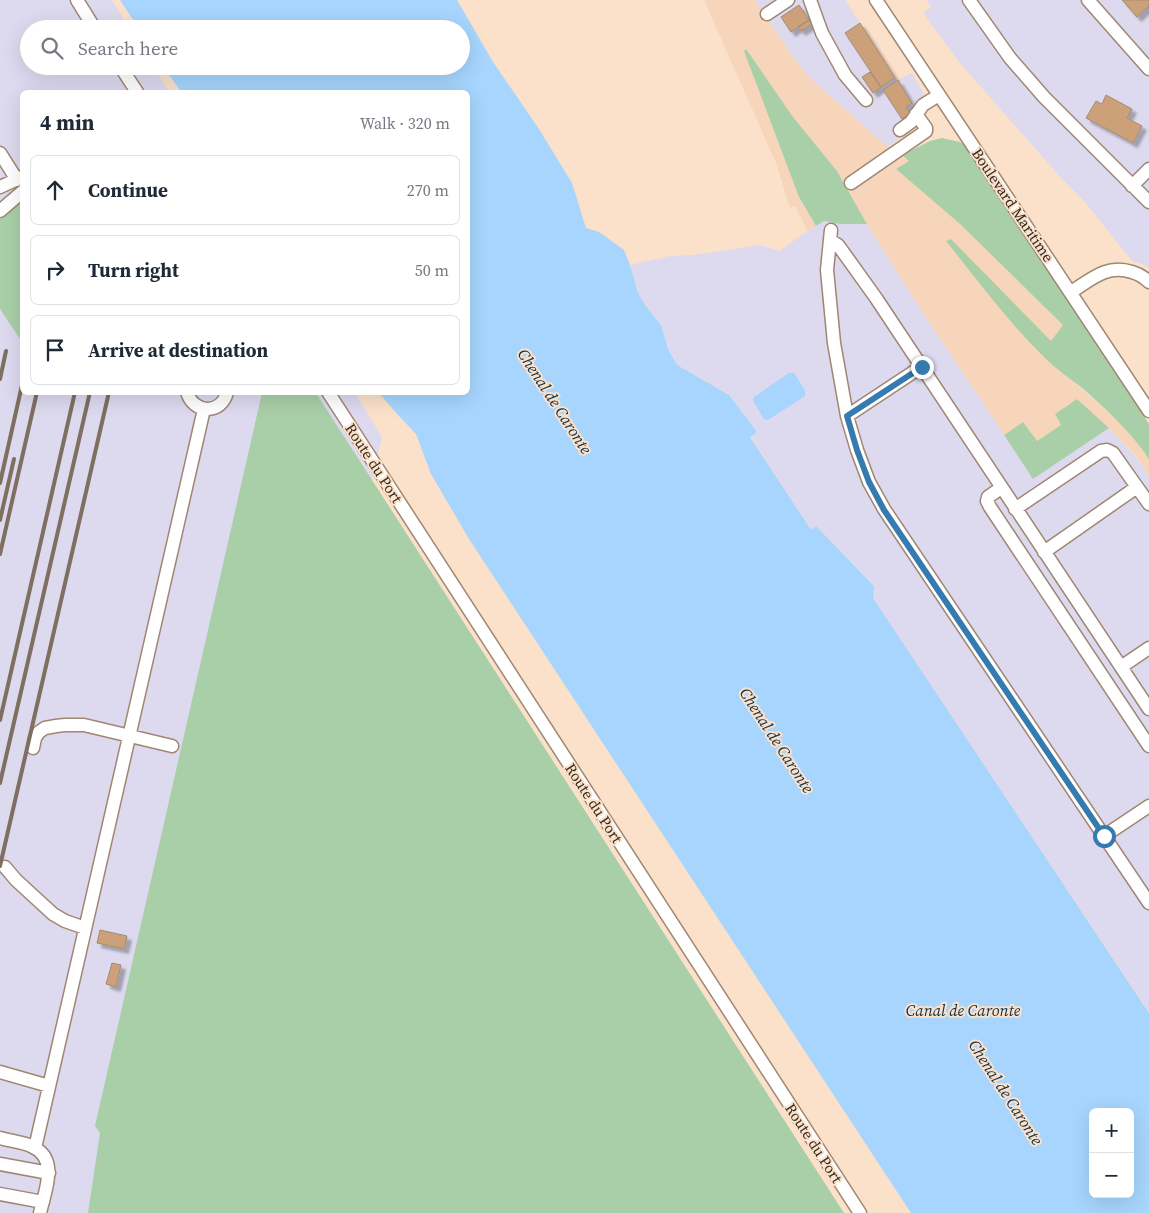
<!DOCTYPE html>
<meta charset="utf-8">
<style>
body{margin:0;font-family:"Source Serif 4",serif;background:#f2f2f3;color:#1f2937}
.controls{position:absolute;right:15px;bottom:15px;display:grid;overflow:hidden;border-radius:8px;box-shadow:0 5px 20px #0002}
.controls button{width:45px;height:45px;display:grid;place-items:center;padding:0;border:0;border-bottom:1px solid #e0e1e3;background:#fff;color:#1f2937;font:25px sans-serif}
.stop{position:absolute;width:15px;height:15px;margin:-11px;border:4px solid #357bb0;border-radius:50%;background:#fff}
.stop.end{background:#357bb0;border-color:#fff;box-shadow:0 1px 5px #0008}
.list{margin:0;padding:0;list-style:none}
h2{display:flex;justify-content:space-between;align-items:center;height:65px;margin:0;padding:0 20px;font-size:21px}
h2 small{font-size:16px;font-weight:400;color:#747a83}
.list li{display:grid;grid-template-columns:32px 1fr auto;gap:15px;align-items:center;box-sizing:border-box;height:70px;margin:0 10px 10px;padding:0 10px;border:1px solid #e0e1e3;border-radius:8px}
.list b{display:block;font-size:19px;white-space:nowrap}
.list em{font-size:16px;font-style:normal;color:#747a83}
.icon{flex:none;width:28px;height:28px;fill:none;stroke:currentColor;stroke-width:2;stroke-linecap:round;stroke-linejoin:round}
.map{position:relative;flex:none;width:1149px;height:1213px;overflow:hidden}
.search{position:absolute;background:#fff;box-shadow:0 5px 20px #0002;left:20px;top:20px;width:450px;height:55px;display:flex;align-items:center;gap:12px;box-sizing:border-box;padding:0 18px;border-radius:28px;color:#747a83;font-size:19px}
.panel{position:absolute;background:#fff;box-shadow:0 5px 20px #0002;left:20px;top:90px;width:450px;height:305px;border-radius:8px}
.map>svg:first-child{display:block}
.built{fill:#f6d5ba}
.industrial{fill:#ddd9ef}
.green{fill:#a9cfa8}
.water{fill:#a7d5fd;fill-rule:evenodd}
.building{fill:#cca079;stroke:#a38b76;filter:url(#shadow)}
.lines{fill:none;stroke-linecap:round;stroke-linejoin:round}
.minor-casing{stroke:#9f8772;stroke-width:15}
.minor{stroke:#fff;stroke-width:12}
.rail{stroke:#7f6f61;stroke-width:4}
.route{stroke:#357bb0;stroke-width:6}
.labels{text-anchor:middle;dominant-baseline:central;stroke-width:4;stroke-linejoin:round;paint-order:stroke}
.street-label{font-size:15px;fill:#332920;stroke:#fbe1ca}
.water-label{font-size:16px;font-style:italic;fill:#0d314b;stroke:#fbe1ca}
</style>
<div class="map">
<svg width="1149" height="1213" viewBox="0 0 1149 1213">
<defs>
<filter id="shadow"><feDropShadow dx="4.5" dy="4.5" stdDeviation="1" flood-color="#0004"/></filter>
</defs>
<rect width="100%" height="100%" fill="#fbe1ca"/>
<!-- built -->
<path class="built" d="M 704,0 L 755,0 L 794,58 L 811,78 L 888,147 L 910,160 L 897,170 L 960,224 L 1063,325 L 1051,341 L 951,239 L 947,241 L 1005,314 L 1046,358 L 1082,389 L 1118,421 L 1142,449 L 1149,459 L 1149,476 L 1137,457 L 1109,428 L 1077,399 L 1055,414 L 1061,425 L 1037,441 L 1023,422 L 1004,435 L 928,321 L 867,224 L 837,171 L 793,117 L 746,50 L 799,197 L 816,226 L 808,231 L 795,206 L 790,208 L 776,163 Z"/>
<!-- industrial -->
<path class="industrial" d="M 0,0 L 112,0 L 130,29 L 29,29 L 29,66 L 153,66 L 169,92 L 22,92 L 22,392 L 355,393 L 382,437 L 203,1213 L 0,1213 Z
M 755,0 L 845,0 L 895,78 L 898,80 L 912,73 L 931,106 L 914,128 L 888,147 L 811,79 L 794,58 Z
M 927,0 L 1149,0 L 1149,268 L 1142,264 L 1132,261 L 1085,202 L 1062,179 L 959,62 L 923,13 L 931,7 Z
M 824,221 L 840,224 L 867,224 L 928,321 L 1033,478 L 1109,428 L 1137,458 L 1149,476 L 1149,1012 L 873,598 L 874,585 L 816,526 L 811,530 L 750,436 L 757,432 L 729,395 L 677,365 L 668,349 L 661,325 L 645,305 L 638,293 L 630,265 L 670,256 L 693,255 L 760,245 L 780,251 L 804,233 Z"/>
<!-- green -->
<path class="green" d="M 746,49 L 793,117 L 837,171 L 867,224 L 840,224 L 824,221 L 816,226 L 799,197 L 744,51 Z
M 942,138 L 960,142 L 965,145 L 1149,424 L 1149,459 C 1131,432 1106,409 1081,387 C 1069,378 1056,369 1045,358 C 1009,323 978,281 946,241 L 951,239 L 1051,341 L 1063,325 L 960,224 L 896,169 L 909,161 L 902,155 L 930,141 Z
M 22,199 L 22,342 L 0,309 L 0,219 Z
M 262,393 L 316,393 L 844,1213 L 88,1213 L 100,1133 L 95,1126 Z
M 1077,399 L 1109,428 L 1033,479 L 1004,435 L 1023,422 L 1037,441 L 1061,425 L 1055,414 Z"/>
<!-- water -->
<path class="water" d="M 120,0 L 457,0 L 493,62 L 539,129 L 572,183 L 586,228 L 599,232 L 624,250 L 630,265 L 638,293 L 645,305 L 661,325 L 668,349 L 677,365 L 729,395 L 757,432 L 750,437 L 811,530 L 816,526 L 874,586 L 873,598 L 1149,1013 L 1149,1213 L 911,1213 L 469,539 L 431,474 L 416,434 L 398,415 L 379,393 L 468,392 L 468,92 L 181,92 L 163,66 L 461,66 L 461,29 L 139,29 ZM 1093,1112 L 1130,1112 L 1130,1194 L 1093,1194 Z
M 789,373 L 793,373 L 795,374 L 805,391 L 805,396 L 768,420 L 764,419 L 753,401 L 754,397 Z"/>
<!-- building -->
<path class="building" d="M 1122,0 L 1149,0 L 1149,6 L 1137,17 Z
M 799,5 L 809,20 L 791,32 L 781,17 Z
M 809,20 L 812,24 L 801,31 L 798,27 Z
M 860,23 L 895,78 L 881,87 L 845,33 Z
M 870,72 L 881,87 L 873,93 L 862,77 Z
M 898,80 L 912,103 L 906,107 L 910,113 L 902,119 L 883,90 Z
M 1106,95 L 1132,109 L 1127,118 L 1142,126 L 1133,143 L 1086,118 L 1096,101 L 1102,104 Z
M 100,930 L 127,936 L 124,949 L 97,943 Z
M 112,963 L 121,965 L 116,987 L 106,984 Z"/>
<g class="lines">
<!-- minor casing -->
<g class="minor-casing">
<path id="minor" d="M 77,0 L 95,29
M 810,0 L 822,33 L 845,75 L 866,100
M 876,0 L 1149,411
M 969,0 L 1010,58 L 1044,97 L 1149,202
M 1088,0 L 1149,69
M 767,14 L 788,0
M 120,66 L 137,92
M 900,130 L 911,122 L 923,105 L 939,95
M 0,153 L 17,180
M 851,183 L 926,131 L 926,128 L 916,114
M 1132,186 L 1149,169
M 0,187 L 22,177
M 0,211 L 22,192
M 831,230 L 827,270 L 834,343 L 847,416 L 857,450 L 869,482 L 884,509 L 1149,903
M 830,240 L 838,245 L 876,298 L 1149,709
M 1071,292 C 1092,279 1106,264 1132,272 C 1139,274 1144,277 1149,282
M 187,392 C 193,414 222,415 227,392
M 328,392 L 860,1213
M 847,416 L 921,367
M 1001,488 L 988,497 L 987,501 L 990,507 L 1149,746
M 1015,509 L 1101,451 L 1107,450 L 1113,453 L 1137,487
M 1044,552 L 1137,487 L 1149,504
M 1121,667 L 1149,648
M 33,748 L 35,738 L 39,732 L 45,728 L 56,726 L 65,725 L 84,725 L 172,746
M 1104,836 L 1149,806
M 5,867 L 16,880 L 53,914 L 65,921 L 85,928
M 0,1072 L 49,1086
M 0,1138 C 10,1141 22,1142 31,1146 C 60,1158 45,1190 40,1213
M 35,1148 L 204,409
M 0,1164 L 49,1173
M 0,1194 L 43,1202"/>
</g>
<!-- minor -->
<use href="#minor" class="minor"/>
<!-- rail -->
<path class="rail" d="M 0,379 L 6,351
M 0,483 L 22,385
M 0,520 L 14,459
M 0,554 L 37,392
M 0,720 L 75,392
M 0,783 L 90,392
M 0,866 L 109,392"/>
</g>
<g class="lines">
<!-- route -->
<path class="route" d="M 922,367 L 847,416 L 857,450 L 869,482 L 884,510 L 1104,836"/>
</g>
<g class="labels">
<!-- street labels -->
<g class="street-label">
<text transform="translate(1013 205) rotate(56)">Boulevard Maritime</text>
<text transform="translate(374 463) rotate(57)">Route du Port</text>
<text transform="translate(594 803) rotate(57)">Route du Port</text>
<text transform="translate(814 1143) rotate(57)">Route du Port</text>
</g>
<!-- water labels -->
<g class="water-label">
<text transform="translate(555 401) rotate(57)">Chenal de Caronte</text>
<text transform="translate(777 740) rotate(57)">Chenal de Caronte</text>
<text x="963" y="1010">Canal de Caronte</text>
<text transform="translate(1006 1092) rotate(57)">Chenal de Caronte</text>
</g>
</g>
</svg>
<div class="controls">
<button>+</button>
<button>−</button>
</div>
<div class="stop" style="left:1104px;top:836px"></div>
<div class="stop end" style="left:922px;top:367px"></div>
<div class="search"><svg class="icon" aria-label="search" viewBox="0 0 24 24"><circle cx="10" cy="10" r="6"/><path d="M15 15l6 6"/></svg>Search here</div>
<section class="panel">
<h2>4 min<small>Walk · 320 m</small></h2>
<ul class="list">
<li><svg class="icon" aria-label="ahead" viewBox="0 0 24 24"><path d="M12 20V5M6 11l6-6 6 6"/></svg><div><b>Continue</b></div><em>270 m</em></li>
<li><svg class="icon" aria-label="right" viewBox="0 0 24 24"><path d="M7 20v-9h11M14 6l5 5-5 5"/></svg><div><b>Turn right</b></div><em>50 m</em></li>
<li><svg class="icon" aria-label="arrive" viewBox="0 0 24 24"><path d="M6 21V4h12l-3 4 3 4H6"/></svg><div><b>Arrive at destination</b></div></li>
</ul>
</section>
</div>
